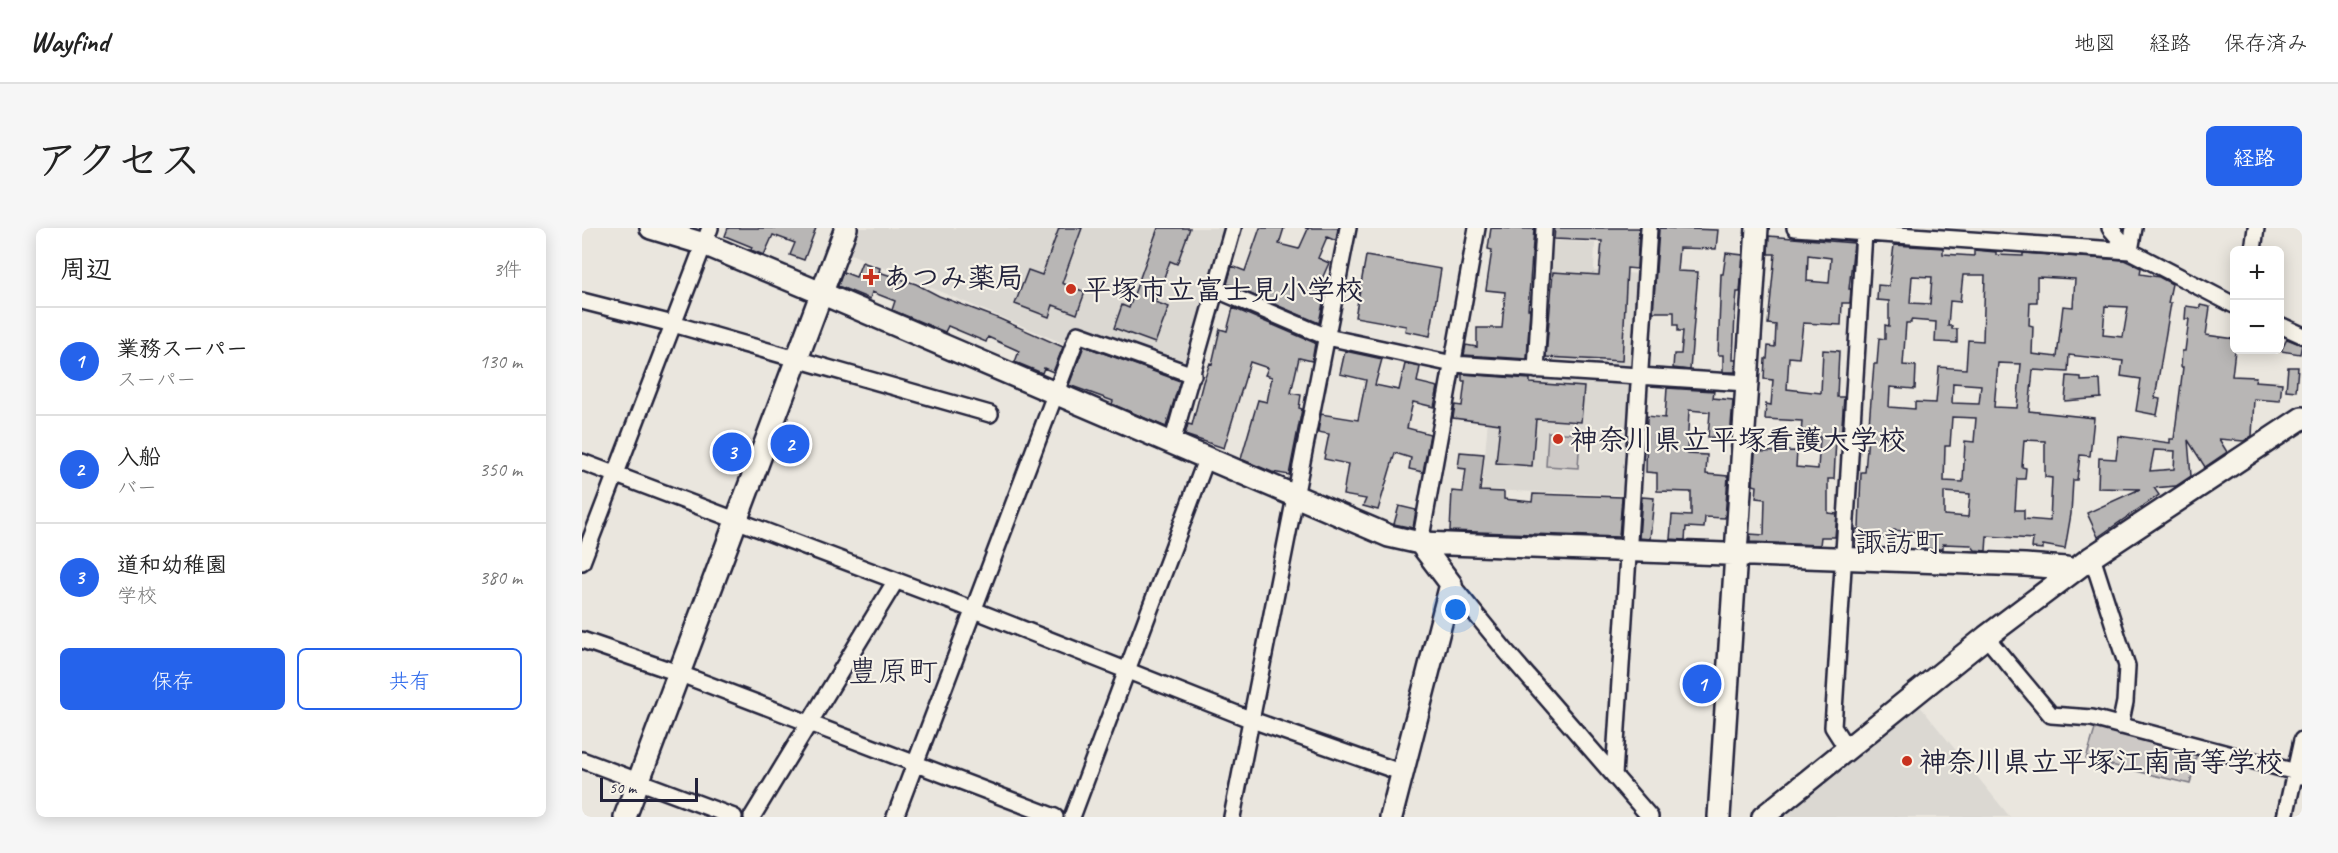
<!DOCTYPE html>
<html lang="ja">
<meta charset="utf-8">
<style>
body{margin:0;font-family:Caveat,"Klee One",sans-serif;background:#f6f6f6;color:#222}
.controls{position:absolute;right:18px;top:18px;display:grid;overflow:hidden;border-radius:9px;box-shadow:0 3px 15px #0003}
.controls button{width:54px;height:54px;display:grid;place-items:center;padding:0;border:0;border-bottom:2px solid #e0e0e0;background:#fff;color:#222;font:30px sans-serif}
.scale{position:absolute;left:18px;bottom:15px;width:98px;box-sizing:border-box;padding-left:6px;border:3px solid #22223b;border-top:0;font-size:16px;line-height:21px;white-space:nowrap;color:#22223b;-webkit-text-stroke:4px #f7f3e8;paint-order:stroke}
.you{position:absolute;left:874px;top:382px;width:21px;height:21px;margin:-15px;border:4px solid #fff;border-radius:50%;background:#1a73e8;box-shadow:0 0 0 9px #1a73e833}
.badge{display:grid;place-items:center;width:39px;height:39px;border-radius:50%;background:#2563eb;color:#fff;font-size:20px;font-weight:700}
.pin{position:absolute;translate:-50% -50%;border:3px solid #fff;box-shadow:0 2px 6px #0006}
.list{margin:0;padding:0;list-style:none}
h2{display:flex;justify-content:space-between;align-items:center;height:78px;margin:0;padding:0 24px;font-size:26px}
h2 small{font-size:20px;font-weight:400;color:#767676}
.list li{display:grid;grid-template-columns:39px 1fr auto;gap:18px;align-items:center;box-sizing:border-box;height:108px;padding:0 24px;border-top:2px solid #e0e0e0}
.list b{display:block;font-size:22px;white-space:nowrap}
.list p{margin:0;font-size:20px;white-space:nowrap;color:#767676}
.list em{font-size:20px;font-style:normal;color:#767676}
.actions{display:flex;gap:12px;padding:18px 24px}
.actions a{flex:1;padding:14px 0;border:2px solid #2563eb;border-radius:9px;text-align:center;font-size:21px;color:#2563eb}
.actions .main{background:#2563eb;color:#fff}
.map{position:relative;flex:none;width:1720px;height:589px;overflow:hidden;border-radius:9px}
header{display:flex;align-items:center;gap:36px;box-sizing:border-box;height:84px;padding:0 30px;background:#fff;border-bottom:2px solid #e0e0e0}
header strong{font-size:28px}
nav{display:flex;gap:33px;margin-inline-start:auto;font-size:21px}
.intro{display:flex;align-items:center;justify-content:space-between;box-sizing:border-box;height:144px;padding:0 36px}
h1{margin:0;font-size:42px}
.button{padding:15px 27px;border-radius:9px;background:#2563eb;color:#fff;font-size:21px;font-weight:700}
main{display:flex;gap:36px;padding:0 36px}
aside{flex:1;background:#fff;border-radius:9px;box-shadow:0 3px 15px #0003}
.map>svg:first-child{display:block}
.built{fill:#dbd8d2}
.green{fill:#cdc9c6;stroke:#787680;stroke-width:1.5}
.building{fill:#b8b6b5;stroke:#22223b;stroke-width:1.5;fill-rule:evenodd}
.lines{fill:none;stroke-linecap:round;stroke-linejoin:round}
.street-casing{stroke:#22223b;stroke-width:20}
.secondary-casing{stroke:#22223b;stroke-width:26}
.street{stroke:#f7f3e8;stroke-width:15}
.secondary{stroke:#f7f3e8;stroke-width:21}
.poi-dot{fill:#c8321e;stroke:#f7f3e8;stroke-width:2}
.labels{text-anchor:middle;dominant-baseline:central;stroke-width:4.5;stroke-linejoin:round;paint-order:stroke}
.poi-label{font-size:28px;font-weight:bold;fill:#22223b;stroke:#f7f3e8;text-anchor:start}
.neighbourhood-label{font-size:30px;fill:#22223b;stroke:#f7f3e8}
</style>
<header>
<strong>Wayfind</strong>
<nav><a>地図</a><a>経路</a><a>保存済み</a></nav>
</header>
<div class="intro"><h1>アクセス</h1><a class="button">経路</a></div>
<main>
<aside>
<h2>周辺<small>3件</small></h2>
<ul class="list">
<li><span class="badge">1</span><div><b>業務スーパー</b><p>スーパー</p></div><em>130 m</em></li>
<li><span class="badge">2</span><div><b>入船</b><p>バー</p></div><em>350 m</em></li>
<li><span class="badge">3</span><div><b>道和幼稚園</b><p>学校</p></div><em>380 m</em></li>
</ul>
<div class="actions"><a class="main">保存</a><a>共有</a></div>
</aside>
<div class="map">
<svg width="1720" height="589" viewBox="0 0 1720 589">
<rect width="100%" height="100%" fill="#eae6de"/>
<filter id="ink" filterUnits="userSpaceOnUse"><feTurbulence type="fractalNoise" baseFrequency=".0167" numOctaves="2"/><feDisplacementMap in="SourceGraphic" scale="12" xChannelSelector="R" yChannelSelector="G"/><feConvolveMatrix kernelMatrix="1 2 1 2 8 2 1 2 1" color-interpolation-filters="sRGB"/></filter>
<g filter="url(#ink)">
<!-- built -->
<path class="built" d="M 273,0 L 644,0 L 606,134 L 602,139 L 490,97 L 483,116 L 264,24 Z
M 966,12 L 1013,15 L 1012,43 L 1059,46 L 1052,141 L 963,137 L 959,133 Z
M 910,143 L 1044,152 L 1050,160 L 1044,267 L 900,262 Z
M 1337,477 L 1428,589 L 1198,589 Z"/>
<!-- green -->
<path class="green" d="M 966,204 L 998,206 L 996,240 L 964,238 Z
M 1514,498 L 1615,525 L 1608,556 L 1504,531 Z"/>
<!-- building -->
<path class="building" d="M 146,0 L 234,0 L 222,32 L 208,27 L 213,15 L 191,7 L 182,27 L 169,22 L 170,19 L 143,8 Z
M 477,0 L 500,0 L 480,55 L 503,64 L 495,86 L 471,77 L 467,89 L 433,76 L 446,42 L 460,47 Z
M 576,0 L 608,0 L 595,36 L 588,33 L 573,74 L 587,79 L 573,115 L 532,100 L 540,77 L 547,80 Z
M 678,0 L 702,0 L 697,16 L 717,21 L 726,1 L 723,0 L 756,0 L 754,13 L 745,9 L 736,30 L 747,35 L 735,62 L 743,65 L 737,95 L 645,56 L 650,38 L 663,43 Z
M 909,0 L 952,1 L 946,81 L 948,81 L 945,131 L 882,127 L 884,117 L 895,119 L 895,100 L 920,100 L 923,64 L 904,62 L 910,22 L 906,21 Z
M 973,0 L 1057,0 L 1055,41 L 1045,40 L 1040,133 L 964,129 L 971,44 L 1017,47 L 1020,13 L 972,11 Z
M 1079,0 L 1136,2 L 1134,21 L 1097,20 L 1095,43 L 1116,44 L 1108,142 L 1091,140 L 1092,126 L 1099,126 L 1101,103 L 1096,103 L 1096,97 L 1092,97 L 1092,84 L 1071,84 L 1077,2 Z
M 1187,8 L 1272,15 L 1267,61 L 1269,61 L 1268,75 L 1260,75 L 1259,97 L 1221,95 L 1217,130 L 1207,129 L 1205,161 L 1239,165 L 1241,122 L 1257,123 L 1255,169 L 1262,169 L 1259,210 L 1254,210 L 1252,251 L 1246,251 L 1246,285 L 1255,286 L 1253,309 L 1239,309 L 1238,317 L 1168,314 L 1168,306 L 1182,307 L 1183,271 L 1174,270 L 1175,258 L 1171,257 L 1173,224 L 1215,223 L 1214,239 L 1236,241 L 1238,209 L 1219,208 L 1220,193 L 1183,191 L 1184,176 L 1189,177 L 1191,152 L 1182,151 L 1183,131 L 1185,131 L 1186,118 L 1193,119 L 1194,97 L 1186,96 L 1193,26 L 1186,26 ZM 1226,27 L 1249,30 L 1247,55 L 1225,53 Z
M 1312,17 L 1361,20 L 1361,26 L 1392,28 L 1392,22 L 1414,24 L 1414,27 L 1441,28 L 1441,25 L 1542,32 L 1559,40 L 1558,46 L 1577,49 L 1590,56 L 1586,75 L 1589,75 L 1573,170 L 1578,171 L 1575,187 L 1554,183 L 1559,151 L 1539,148 L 1541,133 L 1487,127 L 1486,144 L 1451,142 L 1447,183 L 1512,190 L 1508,228 L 1498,227 L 1495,252 L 1491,252 L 1489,286 L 1483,321 L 1461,317 L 1461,321 L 1450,320 L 1451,311 L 1405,308 L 1404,323 L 1393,322 L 1389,317 L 1361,316 L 1361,321 L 1342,321 L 1343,305 L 1311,302 L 1311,311 L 1288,309 L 1288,319 L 1273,318 L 1274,301 L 1277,301 L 1279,244 L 1283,244 L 1292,136 L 1295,136 L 1297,110 L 1303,111 L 1303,97 L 1307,98 L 1307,73 L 1295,72 L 1296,57 L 1307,58 ZM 1381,47 L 1403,47 L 1401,113 L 1386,112 L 1384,141 L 1357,139 L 1354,175 L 1333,174 L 1333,181 L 1307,179 L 1308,159 L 1333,161 L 1334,138 L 1321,137 L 1324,95 L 1329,95 L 1329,92 L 1354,94 L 1353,114 L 1375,115 L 1375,101 L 1370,101 L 1370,98 L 1366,98 L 1368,73 L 1378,74 ZM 1330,48 L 1350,49 L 1348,76 L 1328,75 ZM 1455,49 L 1493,51 L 1491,79 L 1481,78 L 1475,129 L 1450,126 L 1451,98 L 1447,97 L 1448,74 L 1455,74 ZM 1523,78 L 1546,79 L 1541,109 L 1521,107 ZM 1416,135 L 1439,136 L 1435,180 L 1412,179 ZM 1371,155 L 1399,157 L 1397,176 L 1370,175 ZM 1370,189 L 1394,190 L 1392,214 L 1383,213 L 1381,254 L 1362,253 L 1363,218 L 1368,218 ZM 1442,212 L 1463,213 L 1463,249 L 1470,250 L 1468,293 L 1442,291 L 1442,282 L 1433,282 L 1435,251 L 1443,251 L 1444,240 L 1440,239 ZM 1362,264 L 1388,266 L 1386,289 L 1362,287 Z
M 1144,25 L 1161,27 L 1158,64 L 1155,64 L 1153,86 L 1151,132 L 1154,132 L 1153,144 L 1141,144 L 1141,127 L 1136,127 L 1139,46 L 1141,46 Z
M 784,28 L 859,41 L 848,108 L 823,103 L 824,98 L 773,89 Z
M 280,34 L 298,40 L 297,44 L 334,56 L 357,68 L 418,91 L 481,119 L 471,144 L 462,140 L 460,145 L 433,134 L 437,123 L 406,109 L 404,114 L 366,98 L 363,104 L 310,82 L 313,73 L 290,64 L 288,71 L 256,58 L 261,44 L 274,49 Z
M 1618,77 L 1628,79 L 1624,107 L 1653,111 L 1653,122 L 1650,148 L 1674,149 L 1673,153 L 1700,155 L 1698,173 L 1672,171 L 1670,208 L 1662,213 L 1637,211 L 1645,224 L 1623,239 L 1606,212 L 1609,248 L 1594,258 L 1572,260 L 1577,267 L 1516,309 L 1505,285 L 1558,261 L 1516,260 L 1517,230 L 1534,231 L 1537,208 L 1588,215 L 1588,211 L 1592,211 L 1601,139 L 1599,139 L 1600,123 L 1603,123 L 1607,91 L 1603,91 L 1604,78 L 1618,80 ZM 1572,222 L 1593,223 L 1592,241 L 1568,243 Z
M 651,80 L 733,115 L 730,133 L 717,130 L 709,165 L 719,167 L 717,180 L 720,181 L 707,247 L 690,244 L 659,231 L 676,172 L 685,174 L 690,149 L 683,147 L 686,140 L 668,134 L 642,220 L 603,207 L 606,196 L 610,197 L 621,154 L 628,135 L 630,136 L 638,101 L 645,103 Z
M 1705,111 L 1720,117 L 1718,126 L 1699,123 Z
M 502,118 L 598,153 L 584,199 L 530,176 L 531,173 L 487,157 Z
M 763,123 L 800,131 L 793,157 L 817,162 L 823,136 L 838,139 L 835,154 L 856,159 L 852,179 L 831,174 L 825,200 L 848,206 L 841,244 L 827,241 L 829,230 L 813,225 L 796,282 L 781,278 L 784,271 L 761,267 L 766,236 L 742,231 L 747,206 L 736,204 L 739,186 L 776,192 L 784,152 L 758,146 Z
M 1706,139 L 1716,139 L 1714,163 L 1704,162 Z
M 880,146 L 948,151 L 948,155 L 1002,159 L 999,194 L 954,191 L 950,238 L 914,235 L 918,196 L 871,190 L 873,177 L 880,178 L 883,153 L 880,153 Z
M 1485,148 L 1499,149 L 1499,153 L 1518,152 L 1519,170 L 1483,173 Z
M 1085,160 L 1132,163 L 1131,170 L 1151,172 L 1148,210 L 1126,209 L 1128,184 L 1107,182 L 1105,226 L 1125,227 L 1124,246 L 1146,248 L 1143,290 L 1123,289 L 1122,300 L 1104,299 L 1103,312 L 1088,311 L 1090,287 L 1109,288 L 1109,264 L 1075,263 L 1075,245 L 1064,244 L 1065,188 L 1083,190 Z
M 878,224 L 902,226 L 898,263 L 922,264 L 922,271 L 950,274 L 951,266 L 1040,269 L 1037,309 L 868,303 L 870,263 L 881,264 L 884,241 L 876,240 Z
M 1060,269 L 1072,270 L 1068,311 L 1057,310 Z
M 817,278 L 834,282 L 831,300 L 812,296 Z"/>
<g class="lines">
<!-- street casing -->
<g class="street-casing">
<path id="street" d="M 1213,0 L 1548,23 L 1552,0
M 1528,0 L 1548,23 L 1652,77
M 1671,22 L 1674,0
M 633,61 L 745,109 L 871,136 L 1165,155
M 0,73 L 91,96 L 408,186
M 1698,97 L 1720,107
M 954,142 L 962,0
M 590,215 L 651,0
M 0,234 L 392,382 L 670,492 L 821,545
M 838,315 L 895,0
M 1510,329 L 1545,438 L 1543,474 L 1538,498
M 0,334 L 128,0
M 869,356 L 923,422 L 1068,589
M 1404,409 L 1469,487 L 1510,490 L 1714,544 L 1720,548
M 0,412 L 96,445 L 473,589
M 1265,521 L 1251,499 L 1282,5
M 0,532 L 152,589
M 1032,547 L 1067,0
M 170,589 L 313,354
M 313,589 L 496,106 L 611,147
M 490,589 L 625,229
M 650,589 L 766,0
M 1703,589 L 1720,512"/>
</g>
<!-- secondary casing -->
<g class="secondary-casing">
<path id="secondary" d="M 69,0 L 122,16 L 239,65 L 807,308 L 838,315 L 1443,337 L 1484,340 L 1492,342
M 43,589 L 264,0
M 809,589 L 869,356 L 838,315
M 1137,589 L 1175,0
M 1181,589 L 1404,409 L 1510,329 L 1720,190"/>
</g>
<!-- street -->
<use href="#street" class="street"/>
<!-- secondary -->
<use href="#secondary" class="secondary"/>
</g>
</g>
<!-- markers -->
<g class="poi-dot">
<path d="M286 40h6v6h6v6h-6v6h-6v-6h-6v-6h6z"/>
<circle cx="489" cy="61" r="6"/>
<circle cx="976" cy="211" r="6"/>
<circle cx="1325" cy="533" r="6"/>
</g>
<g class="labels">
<!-- poi labels -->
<g class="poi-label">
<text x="301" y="49">あつみ薬局</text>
<text x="501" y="61">平塚市立富士見小学校</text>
<text x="988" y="211">神奈川県立平塚看護大学校</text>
<text x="1337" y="533">神奈川県立平塚江南高等学校</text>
</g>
<!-- neighbourhood labels -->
<g class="neighbourhood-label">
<text x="1317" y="314">諏訪町</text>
<text x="311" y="443">豊原町</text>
</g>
</g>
</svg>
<div class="controls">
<button>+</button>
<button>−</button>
</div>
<div class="scale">50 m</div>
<div class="you"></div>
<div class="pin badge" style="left:1120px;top:456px">1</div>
<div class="pin badge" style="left:208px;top:216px">2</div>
<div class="pin badge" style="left:150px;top:224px">3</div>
</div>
</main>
